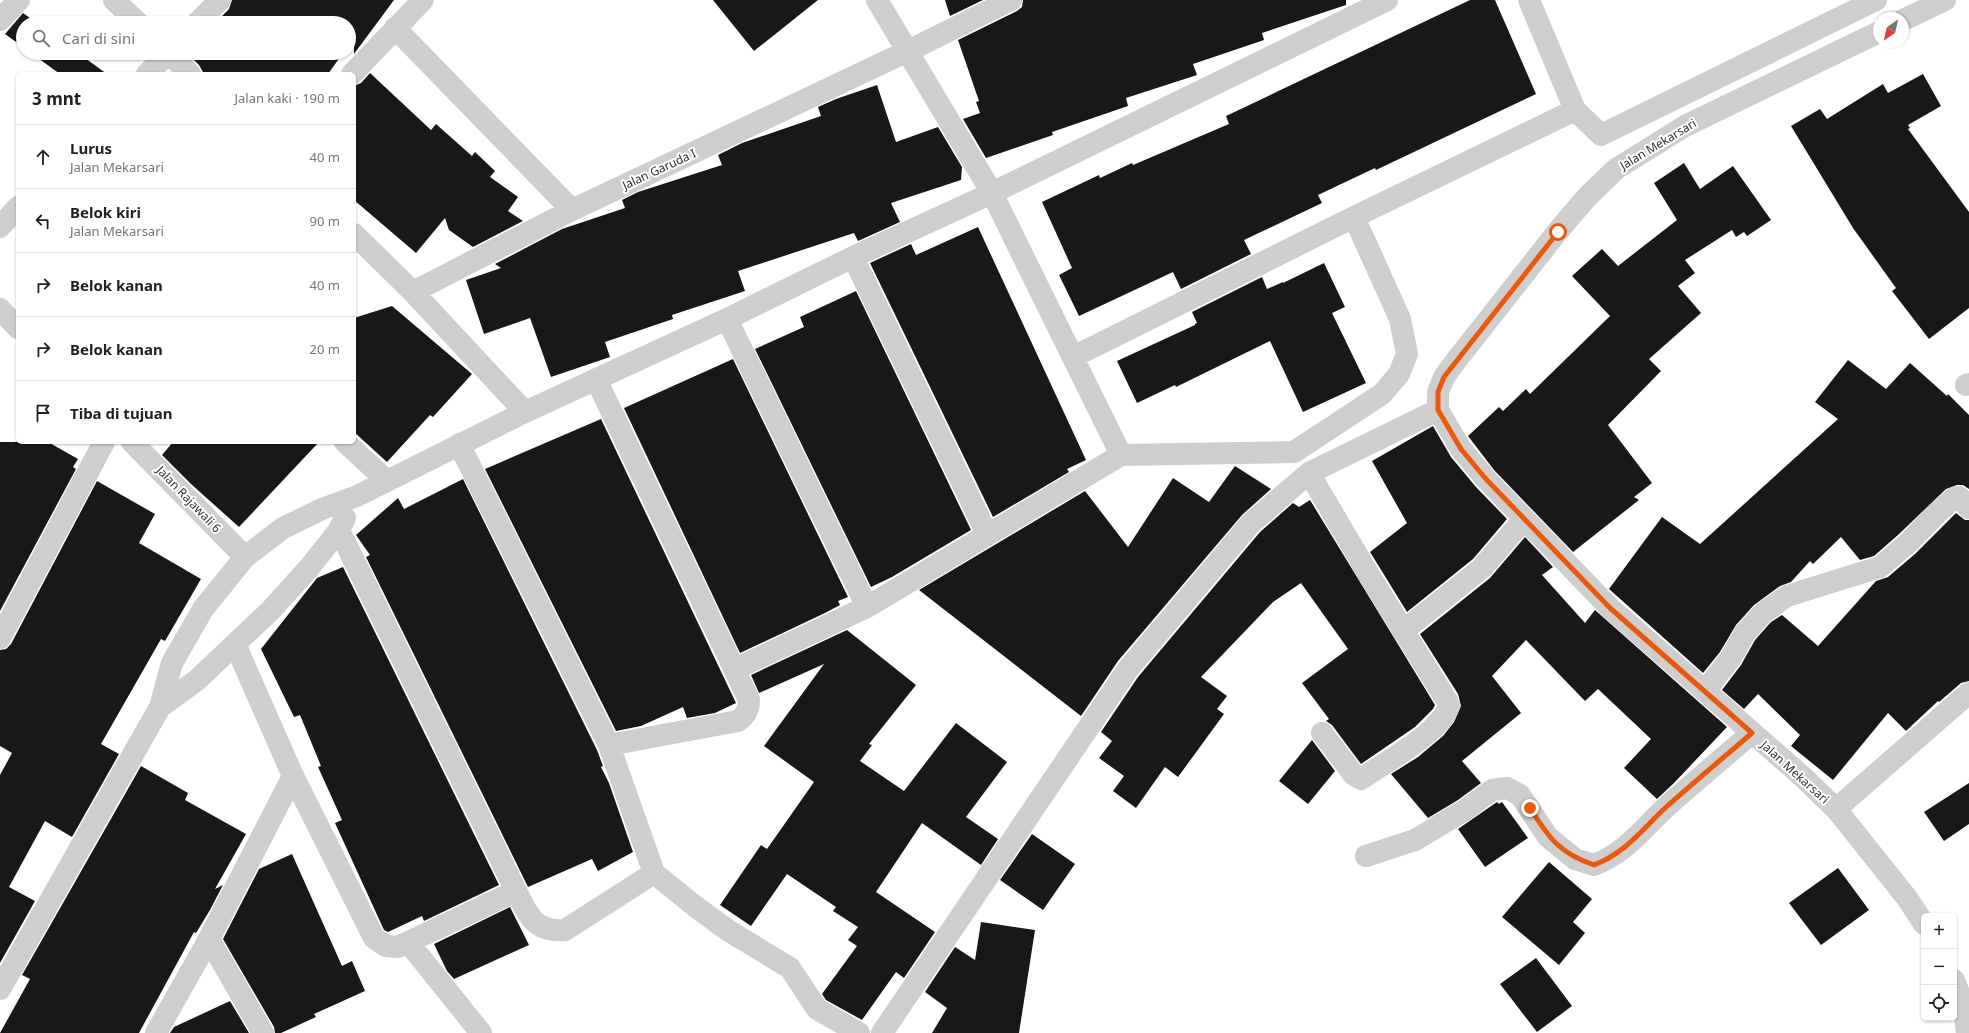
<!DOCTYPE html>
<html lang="id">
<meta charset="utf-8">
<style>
body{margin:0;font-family:"Noto Sans",sans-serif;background:#f2f2f2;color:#202124}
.controls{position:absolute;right:12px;bottom:12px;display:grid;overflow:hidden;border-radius:6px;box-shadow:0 1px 3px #0004}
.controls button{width:36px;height:36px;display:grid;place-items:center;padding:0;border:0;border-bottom:1px solid #e0e0e0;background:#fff;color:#202124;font:20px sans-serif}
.compass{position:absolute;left:1873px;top:12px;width:36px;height:36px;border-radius:50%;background:#fff;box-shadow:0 1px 3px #0004;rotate:214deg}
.stop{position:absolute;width:12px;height:12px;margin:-9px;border:3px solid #ea580c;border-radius:50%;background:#fff}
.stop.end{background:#ea580c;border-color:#fff;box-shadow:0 1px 4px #0008}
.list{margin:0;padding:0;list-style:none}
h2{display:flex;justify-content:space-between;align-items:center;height:52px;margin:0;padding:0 16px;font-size:17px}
h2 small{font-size:13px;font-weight:400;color:#757577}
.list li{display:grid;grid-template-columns:26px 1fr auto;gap:12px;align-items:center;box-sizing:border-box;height:64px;padding:0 16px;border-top:1px solid #e0e0e0}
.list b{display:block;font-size:15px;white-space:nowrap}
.list p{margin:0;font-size:13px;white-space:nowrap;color:#757577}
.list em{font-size:13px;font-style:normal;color:#757577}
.icon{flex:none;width:22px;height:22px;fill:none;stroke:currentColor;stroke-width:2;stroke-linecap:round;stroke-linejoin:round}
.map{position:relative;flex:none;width:1969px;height:1033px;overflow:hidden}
.search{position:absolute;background:#fff;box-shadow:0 1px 3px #0004;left:16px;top:16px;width:340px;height:44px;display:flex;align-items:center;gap:10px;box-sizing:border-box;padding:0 14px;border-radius:22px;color:#757577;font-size:15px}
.panel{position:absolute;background:#fff;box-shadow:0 1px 3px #0004;left:16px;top:72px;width:340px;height:372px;border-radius:6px}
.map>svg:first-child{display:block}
.building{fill:#181818}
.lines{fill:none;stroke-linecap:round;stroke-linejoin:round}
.minor{stroke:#cecece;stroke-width:22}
.tertiary{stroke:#cecece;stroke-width:22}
.route{stroke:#ea580c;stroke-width:5}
.labels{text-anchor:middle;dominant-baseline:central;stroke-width:4;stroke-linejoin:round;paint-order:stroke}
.street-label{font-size:12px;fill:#313131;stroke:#fff}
</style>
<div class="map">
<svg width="1969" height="1033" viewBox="0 0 1969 1033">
<rect width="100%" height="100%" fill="#fff"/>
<!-- building -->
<path class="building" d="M 232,0 L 394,0 L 354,54 L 354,37 L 349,44 L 349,23 L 215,23 L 229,9 Z
M 713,0 L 818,0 L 754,51 Z
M 945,0 L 983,0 L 950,16 Z
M 1023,0 L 1346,0 L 1346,5 L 1262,33 L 1264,40 L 1193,64 L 1197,75 L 1126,98 L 1128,106 L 1052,132 L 1053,135 L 986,158 L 963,119 L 980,113 L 976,102 L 979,101 L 958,40 L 1017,11 L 1022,7 Z
M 1470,0 L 1495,0 L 1536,94 L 1376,170 L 1375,168 L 1318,195 L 1322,203 L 1244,240 L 1251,254 L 1181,289 L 1173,272 L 1079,316 L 1059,275 L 1072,268 L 1042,202 L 1099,175 L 1100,178 L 1132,163 L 1133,165 L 1229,124 L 1226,116 Z
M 23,13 L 37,23 L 23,23 L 23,47 L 5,34 Z
M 31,53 L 78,53 L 107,74 L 60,74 Z
M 189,53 L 343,53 L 328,74 L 204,74 L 199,65 L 188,54 Z
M 370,73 L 431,130 L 436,124 L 472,156 L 475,152 L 495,171 L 490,177 L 518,197 L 508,211 L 523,221 L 473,247 L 449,230 L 445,218 L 416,253 L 354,200 L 354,86 L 361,83 Z
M 1923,74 L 1941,106 L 1908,125 L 1910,128 L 1908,129 L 1969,212 L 1969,308 L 1929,339 L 1892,291 L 1896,288 L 1853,228 L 1791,126 L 1820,109 L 1827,119 L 1883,84 L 1888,93 Z
M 877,85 L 896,142 L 938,127 L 962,167 L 961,180 L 891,203 L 900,222 L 858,241 L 854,233 L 738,271 L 745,291 L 672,315 L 673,319 L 605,342 L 610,357 L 551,377 L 530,318 L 484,334 L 466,280 L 501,268 L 495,264 L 562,229 L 625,208 L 622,200 L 638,192 L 722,165 L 718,155 L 742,143 L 821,116 L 818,107 L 836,99 Z
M 1684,163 L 1700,189 L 1733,166 L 1771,220 L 1747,236 L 1744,232 L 1736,237 L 1732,230 L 1685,260 L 1695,273 L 1678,286 L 1701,313 L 1649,359 L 1661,371 L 1608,425 L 1652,483 L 1634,497 L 1639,500 L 1573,552 L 1494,470 L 1468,436 L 1499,407 L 1503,411 L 1526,389 L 1530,394 L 1610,316 L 1572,276 L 1602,249 L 1618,266 L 1677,220 L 1654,183 Z
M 978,227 L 1086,460 L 1067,469 L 1069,472 L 993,517 L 870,263 L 911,244 L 916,255 Z
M 1324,263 L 1345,307 L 1332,313 L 1366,383 L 1303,412 L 1270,341 L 1176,387 L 1175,385 L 1137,403 L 1117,361 L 1195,325 L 1195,324 L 1197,323 L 1192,312 L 1262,277 L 1267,289 L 1283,282 L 1283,283 Z
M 856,291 L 971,530 L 892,577 L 871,587 L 755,349 L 804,327 L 800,317 Z
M 392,306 L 472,374 L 433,417 L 430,415 L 387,462 L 354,432 L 354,318 Z
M 733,359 L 848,597 L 838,601 L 840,605 L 825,613 L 740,653 L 624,408 Z
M 1848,360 L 1886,389 L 1910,363 L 1947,396 L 1948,394 L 1969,415 L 1969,489 L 1963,485 L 1957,485 L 1946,489 L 1898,535 L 1874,556 L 1860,560 L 1841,537 L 1813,564 L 1810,561 L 1791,582 L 1780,586 L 1754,605 L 1736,625 L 1720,652 L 1703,673 L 1609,589 L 1662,517 L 1700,544 L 1838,419 L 1815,402 Z
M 601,419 L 736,703 L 715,713 L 687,718 L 683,707 L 641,726 L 616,731 L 485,469 Z
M 1433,426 L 1451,457 L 1476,487 L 1507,519 L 1473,559 L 1407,612 L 1370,552 L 1407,523 L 1372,461 Z
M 0,442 L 48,442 L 78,459 L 73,467 L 76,469 L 0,611 Z
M 173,442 L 319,442 L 239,527 L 191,484 L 162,455 Z
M 1235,466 L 1271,489 L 1242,515 L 1118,661 L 1081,716 L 919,590 L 1085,491 L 1128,547 L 1173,478 L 1209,502 Z
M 463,479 L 597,750 L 603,766 L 601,767 L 609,783 L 633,852 L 598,871 L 592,859 L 528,887 L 366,557 L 370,555 L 356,535 L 398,498 L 404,509 Z
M 97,481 L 155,514 L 139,543 L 201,579 L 165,641 L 161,639 L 101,744 L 119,754 L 72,837 L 45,821 L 9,887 L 35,901 L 0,963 L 0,775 L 12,753 L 0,746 L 0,650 L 6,649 L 11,644 Z
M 1310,500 L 1435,705 L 1433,709 L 1415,727 L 1361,764 L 1332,725 L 1326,721 L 1329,719 L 1302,683 L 1348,649 L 1301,583 L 1273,602 L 1201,677 L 1227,696 L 1217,709 L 1224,714 L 1178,777 L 1165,767 L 1136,808 L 1113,791 L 1124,776 L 1099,758 L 1112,741 L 1101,732 L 1138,677 L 1260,532 L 1293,503 L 1299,507 Z
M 1956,513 L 1965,520 L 1969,520 L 1969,681 L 1961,683 L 1939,702 L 1938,701 L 1906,731 L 1888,713 L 1833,780 L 1791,746 L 1800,735 L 1758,694 L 1744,709 L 1722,690 L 1741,665 L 1755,640 L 1771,622 L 1782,615 L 1818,646 L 1876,581 L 1888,577 L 1915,554 Z
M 1525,537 L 1553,567 L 1542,575 L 1585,623 L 1595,610 L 1727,727 L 1674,783 L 1657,799 L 1624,768 L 1651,739 L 1598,689 L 1585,701 L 1526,640 L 1492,676 L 1521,713 L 1462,761 L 1481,783 L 1458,800 L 1428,818 L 1391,774 L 1418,757 L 1443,736 L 1454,722 L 1461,706 L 1458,694 L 1420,634 L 1490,578 Z
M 343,567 L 499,885 L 424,921 L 422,916 L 388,932 L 384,930 L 335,823 L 342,820 L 318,767 L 321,766 L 300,715 L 294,717 L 261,649 L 317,578 Z
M 847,630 L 916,685 L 869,744 L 872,745 L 860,761 L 904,791 L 956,723 L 1007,762 L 966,817 L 998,839 L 981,865 L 922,823 L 876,892 L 935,932 L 904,978 L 896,972 L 862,1020 L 826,1000 L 822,994 L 857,946 L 848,940 L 858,927 L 833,911 L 836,907 L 787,874 L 751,926 L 720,905 L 761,845 L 767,849 L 814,782 L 764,746 L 824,664 L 759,693 L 751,675 Z
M 1312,740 L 1335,771 L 1308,804 L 1279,781 Z
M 141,766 L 188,793 L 185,800 L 246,834 L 215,889 L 223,885 L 210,910 L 196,933 L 194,932 L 139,1033 L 0,1033 L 30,979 L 22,975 Z
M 1969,783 L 1969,824 L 1944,841 L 1924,812 Z
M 1497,802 L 1499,804 L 1502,802 L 1528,838 L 1485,867 L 1458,829 Z
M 1032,834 L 1075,864 L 1043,910 L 1000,880 Z
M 292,854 L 342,966 L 352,961 L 365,991 L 314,1014 L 316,1017 L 281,1033 L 275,1033 L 274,1027 L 223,939 L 259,869 Z
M 1549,862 L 1592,899 L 1573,922 L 1585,933 L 1559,965 L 1502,917 Z
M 1838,868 L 1869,910 L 1821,945 L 1789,903 Z
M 510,907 L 529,945 L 454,979 L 447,971 L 434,944 Z
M 981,922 L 1035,930 L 1019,1033 L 932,1033 L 947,1008 L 925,992 L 955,947 L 975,960 Z
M 1536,958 L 1572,1006 L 1537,1032 L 1500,984 Z
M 230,1001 L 249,1033 L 170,1033 L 174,1027 Z"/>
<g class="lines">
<!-- minor -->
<path class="minor" d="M 114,0 L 138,23
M 877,0 L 992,193 L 1121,455
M 1529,0 L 1575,110 L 1601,135 L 1876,0
M 0,20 L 19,0
M 197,23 L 220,0
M 395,28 L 572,210
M 169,53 L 190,74
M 147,74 L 168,53
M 352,74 L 423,0
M 0,227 L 18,207
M 354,234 L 413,292 L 525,412
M 853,257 L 987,534
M 413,292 L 572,210 L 908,51 L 1011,0
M 0,309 L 18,328
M 727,319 L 867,607
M 1073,357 L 1354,217 L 1575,110
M 596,379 L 749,700 C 749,710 746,715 738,721 L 609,745
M 1966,385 L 1969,384
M 132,442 L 245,557
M 345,442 L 386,480
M 339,530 L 516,891 C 529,915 533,932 565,930 L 654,873 L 609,745 L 459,444
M 1403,631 L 1482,568 L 1524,519
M 0,638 L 104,442
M 235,644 L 293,776 L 374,938 L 386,946 L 398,947 L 516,891
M 735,669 L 867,607 L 1121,455 L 1294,452 L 1382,394 L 1399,374 L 1407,354 L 1400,319 L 1354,217
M 1705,691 L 1730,659 L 1745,633 L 1763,613 L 1787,596 L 1880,567 L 1907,544 L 1938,512 L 1954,498 L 1959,497 L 1969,508
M 160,707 L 197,680 L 271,610 L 309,568 L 339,530 L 345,518
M 1322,733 L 1354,775 L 1361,779 C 1385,762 1439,734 1449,706 L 1447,701 L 1369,575 L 1309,473 L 1438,410
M 1836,809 L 1969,693
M 1366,856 L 1415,840 L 1465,810 L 1492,790 L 1507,788 L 1520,795 L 1548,837 L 1575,859 L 1594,865 C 1625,853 1641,831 1664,809 C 1693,783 1723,758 1752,733
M 654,873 L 696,907 L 729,931 L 790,968 L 817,1009 L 859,1033
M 209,939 L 263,1033
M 408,942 L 481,1033
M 0,989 L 160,707 L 172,663 L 203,609 L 245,557 L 283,528 L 322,509 L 357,496 L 525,412 L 727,319 L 853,257 L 992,193 L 1387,0
M 156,1033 L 209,939 L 293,776
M 882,1033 L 1128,669 L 1251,523 L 1309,473"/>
<!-- tertiary -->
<path class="tertiary" d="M 1903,20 L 1945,0
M 1879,32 L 1685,126 L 1616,169 L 1587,197 L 1558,231 L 1455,362 L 1444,377 L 1438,392 L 1438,410 L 1461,449 L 1485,478 L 1610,608 L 1804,778 L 1836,809 L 1907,898 L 1924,924
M 1954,980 L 1963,1003 L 1967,1033"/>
</g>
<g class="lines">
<!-- route -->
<path class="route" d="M 1530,808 C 1549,838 1559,853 1594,865 C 1625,853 1641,831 1664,809 C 1693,783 1723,758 1752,733 L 1610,608 L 1485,478 L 1461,449 L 1438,410 L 1438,392 L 1444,377 L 1558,232"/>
</g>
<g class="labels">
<!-- street labels -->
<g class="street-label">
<text transform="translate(1658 144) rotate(-31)">Jalan Mekarsari</text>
<text transform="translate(659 169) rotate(-25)">Jalan Garuda I</text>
<text transform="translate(189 499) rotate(46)">Jalan Rajawali 6</text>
<text transform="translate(1795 772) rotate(42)">Jalan Mekarsari</text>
</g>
</g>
</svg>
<div class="controls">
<button>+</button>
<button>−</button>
<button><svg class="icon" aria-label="locate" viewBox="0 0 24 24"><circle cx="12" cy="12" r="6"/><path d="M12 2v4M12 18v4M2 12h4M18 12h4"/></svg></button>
</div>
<svg class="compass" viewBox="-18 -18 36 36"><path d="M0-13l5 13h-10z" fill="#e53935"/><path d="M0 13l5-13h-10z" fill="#757577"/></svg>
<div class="stop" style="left:1558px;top:232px"></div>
<div class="stop end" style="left:1530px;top:808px"></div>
<div class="search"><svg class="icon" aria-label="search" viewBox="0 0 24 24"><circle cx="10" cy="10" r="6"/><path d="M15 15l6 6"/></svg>Cari di sini</div>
<section class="panel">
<h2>3 mnt<small>Jalan kaki · 190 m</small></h2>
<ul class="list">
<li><svg class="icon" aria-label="ahead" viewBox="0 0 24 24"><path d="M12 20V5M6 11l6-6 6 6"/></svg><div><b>Lurus</b><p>Jalan Mekarsari</p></div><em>40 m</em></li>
<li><svg class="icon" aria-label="left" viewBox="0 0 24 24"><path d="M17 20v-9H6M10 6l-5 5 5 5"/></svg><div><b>Belok kiri</b><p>Jalan Mekarsari</p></div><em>90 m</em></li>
<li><svg class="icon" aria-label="right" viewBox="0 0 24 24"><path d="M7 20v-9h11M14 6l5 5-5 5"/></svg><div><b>Belok kanan</b></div><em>40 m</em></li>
<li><svg class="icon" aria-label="right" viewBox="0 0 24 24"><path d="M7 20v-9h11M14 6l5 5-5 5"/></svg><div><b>Belok kanan</b></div><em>20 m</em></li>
<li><svg class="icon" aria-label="arrive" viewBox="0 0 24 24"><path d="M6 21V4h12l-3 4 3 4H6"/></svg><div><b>Tiba di tujuan</b></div></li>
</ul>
</section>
</div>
